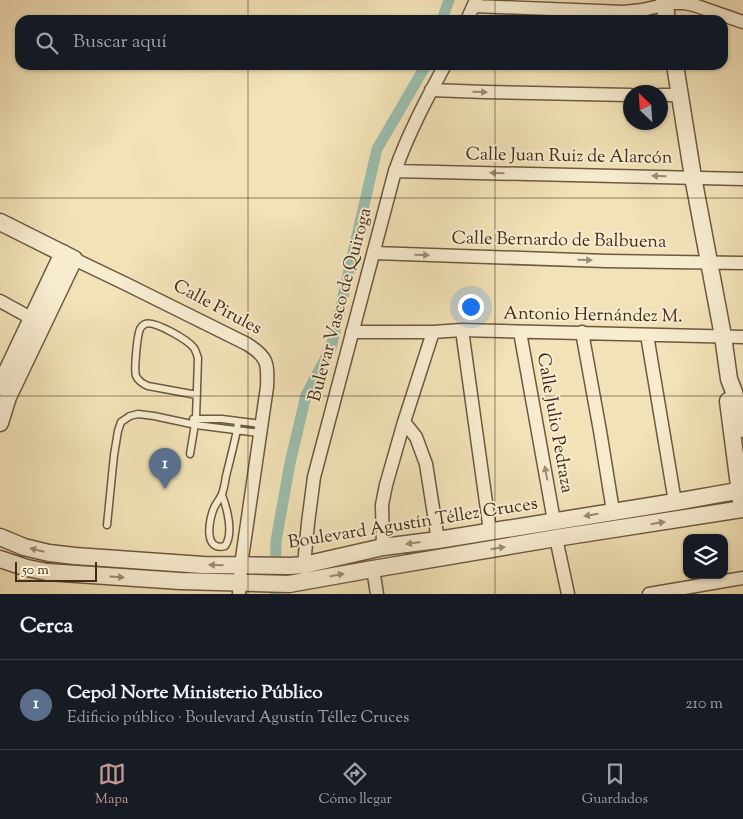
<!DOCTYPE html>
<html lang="es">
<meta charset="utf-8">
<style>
body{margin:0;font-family:"Sorts Mill Goudy",serif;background:#242831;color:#f1f3f6}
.controls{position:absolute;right:15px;bottom:15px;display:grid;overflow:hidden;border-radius:10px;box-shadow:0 1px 4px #0004}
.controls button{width:45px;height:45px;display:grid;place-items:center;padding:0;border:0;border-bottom:1px solid #363941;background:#171b24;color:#f1f3f6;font:25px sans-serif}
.compass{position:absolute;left:623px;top:85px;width:45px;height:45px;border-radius:50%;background:#171b24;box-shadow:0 1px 4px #0004;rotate:335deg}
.scale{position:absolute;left:15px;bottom:12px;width:82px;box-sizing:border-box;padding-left:5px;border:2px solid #422b19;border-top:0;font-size:14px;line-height:18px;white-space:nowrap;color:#422b19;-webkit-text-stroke:4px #f7ecd0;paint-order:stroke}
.you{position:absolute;left:470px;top:306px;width:18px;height:18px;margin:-12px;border:4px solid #fff;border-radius:50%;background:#1a73e8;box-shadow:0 0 0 8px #1a73e833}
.badge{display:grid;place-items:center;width:32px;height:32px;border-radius:50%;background:#c59692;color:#fff;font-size:16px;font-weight:700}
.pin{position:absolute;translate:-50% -41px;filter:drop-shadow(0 1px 2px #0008)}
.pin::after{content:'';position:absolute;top:26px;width:18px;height:15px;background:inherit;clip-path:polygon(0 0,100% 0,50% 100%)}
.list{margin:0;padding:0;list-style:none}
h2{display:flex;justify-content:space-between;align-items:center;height:65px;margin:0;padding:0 20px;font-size:21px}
h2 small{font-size:16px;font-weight:400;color:#9ea1a6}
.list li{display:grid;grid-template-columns:32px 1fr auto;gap:15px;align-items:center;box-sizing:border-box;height:90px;padding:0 20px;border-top:1px solid #363941}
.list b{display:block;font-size:19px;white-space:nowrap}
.list p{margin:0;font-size:16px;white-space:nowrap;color:#9ea1a6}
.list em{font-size:16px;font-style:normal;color:#9ea1a6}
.icon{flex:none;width:28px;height:28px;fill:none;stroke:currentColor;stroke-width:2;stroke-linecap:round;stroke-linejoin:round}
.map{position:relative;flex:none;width:743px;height:594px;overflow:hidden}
.search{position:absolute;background:#171b24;box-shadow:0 1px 4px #0004;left:15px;right:15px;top:15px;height:55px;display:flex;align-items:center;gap:12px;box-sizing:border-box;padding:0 18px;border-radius:15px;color:#9ea1a6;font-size:19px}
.sheet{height:155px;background:#171b24}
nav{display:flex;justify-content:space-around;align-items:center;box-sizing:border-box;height:70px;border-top:1px solid #363941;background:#171b24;font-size:14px;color:#9ea1a6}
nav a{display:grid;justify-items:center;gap:2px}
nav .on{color:#c59692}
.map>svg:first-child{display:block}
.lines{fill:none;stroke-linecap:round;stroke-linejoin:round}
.canal{stroke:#9bbead;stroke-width:11}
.service-casing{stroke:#6e5940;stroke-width:9}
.minor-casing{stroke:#6e5940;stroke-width:15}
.tertiary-casing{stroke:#6e5940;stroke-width:19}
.service{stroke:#f7ecd0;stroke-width:6}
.minor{stroke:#f7ecd0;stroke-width:12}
.tertiary{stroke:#f7ecd0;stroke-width:16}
.oneway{fill:#9c8c74}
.grid{fill:none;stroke:#422b19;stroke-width:1;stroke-opacity:0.55}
.labels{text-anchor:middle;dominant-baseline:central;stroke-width:4;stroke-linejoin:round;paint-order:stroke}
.street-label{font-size:18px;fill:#422b19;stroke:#f7ecd0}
</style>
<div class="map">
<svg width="743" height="594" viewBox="0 0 743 594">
<rect width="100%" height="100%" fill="#f2e2b7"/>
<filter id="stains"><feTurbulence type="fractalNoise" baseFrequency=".004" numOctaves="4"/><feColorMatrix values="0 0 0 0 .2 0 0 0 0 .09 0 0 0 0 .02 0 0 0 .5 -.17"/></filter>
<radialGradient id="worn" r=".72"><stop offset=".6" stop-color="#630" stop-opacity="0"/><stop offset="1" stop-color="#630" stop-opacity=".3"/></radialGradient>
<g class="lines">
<!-- canal -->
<path class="canal" d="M 442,20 L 449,0
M 275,594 L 276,541 L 290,463 L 306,395 L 331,348 L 377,149 L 426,65"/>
<!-- service casing -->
<g class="service-casing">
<path id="service" d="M 193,419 L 222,419 L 261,424
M 190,454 L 196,418 L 198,358 C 197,355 196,351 194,348 C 188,340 154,320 145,324 C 143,325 141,327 140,329 C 137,336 134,370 136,376 C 139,382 143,384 148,386 L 197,395
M 222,495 C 227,508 234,534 225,546 C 203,552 209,519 214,508 C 216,503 220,499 222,494 C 224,489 225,482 226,476 C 230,460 234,445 237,430 L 238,421
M 107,525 L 114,455 L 118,431 L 121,422 L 130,416 L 138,414 L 154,416 L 196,425 L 259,433"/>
</g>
<!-- minor casing -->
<g class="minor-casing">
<path id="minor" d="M 474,6 L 624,12 L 642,10 L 673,3 L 684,3 L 694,5 L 743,22
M 467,20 L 476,0
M 431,90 L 485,92 L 630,95
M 660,95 L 680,95
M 395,171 L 743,179
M 374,253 L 606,261 L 743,263
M 74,259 L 126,284 L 247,344 C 268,357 268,363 267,387 L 241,565 L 239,594
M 0,301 L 31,318
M 462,330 L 490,531
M 352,332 L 433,332 L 462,330 L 743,337
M 520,332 L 554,521
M 582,332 L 600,431 L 613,511
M 647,335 L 675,502
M 404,422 L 416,437 L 426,464 L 438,540
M 556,538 L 568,594
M 383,547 L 382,505 L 386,485 L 404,422 L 433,332
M 304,565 L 308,523 L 314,477 L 395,171 C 408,134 426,100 445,65
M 373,569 L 377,594
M 649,594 L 743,578"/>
</g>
<!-- tertiary casing -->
<g class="tertiary-casing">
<path id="tertiary" d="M 664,0 L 667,20
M 675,65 L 693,177 L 723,336 L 729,379 L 734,392 L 743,429
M 0,222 L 74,259 L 8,397 L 0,423
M 0,386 L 63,253
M 728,401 L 741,501
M 0,537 L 24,547 L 49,553 L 75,556 L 203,565 L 290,566 L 304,565 L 383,547 L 438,540 L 675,502 L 743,490
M 0,559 L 27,568 L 47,572 L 180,581 L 289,584 L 373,569 L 556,538 L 743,509"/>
</g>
<!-- service -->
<use href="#service" class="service"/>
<!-- minor -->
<use href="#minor" class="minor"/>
<!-- tertiary -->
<use href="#tertiary" class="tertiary"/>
</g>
<!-- one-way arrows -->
<defs><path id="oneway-solid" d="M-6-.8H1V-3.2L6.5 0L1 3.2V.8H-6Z" transform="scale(1.25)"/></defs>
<g class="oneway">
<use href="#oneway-solid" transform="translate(480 92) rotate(2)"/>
<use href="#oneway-solid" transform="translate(497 173) rotate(-179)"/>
<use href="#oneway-solid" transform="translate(659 176) rotate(-179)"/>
<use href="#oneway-solid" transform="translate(422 255) rotate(2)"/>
<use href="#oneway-solid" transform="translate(585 260) rotate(2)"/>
<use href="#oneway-solid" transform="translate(546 473) rotate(-100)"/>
<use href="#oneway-solid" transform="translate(591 515) rotate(171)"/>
<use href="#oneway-solid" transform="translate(658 523) rotate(-9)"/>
<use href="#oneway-solid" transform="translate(413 543) rotate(172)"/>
<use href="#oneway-solid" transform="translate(498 548) rotate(-9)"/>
<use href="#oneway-solid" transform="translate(37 550) rotate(-166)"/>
<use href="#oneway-solid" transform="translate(216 565) rotate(-179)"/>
<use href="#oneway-solid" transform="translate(337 575) rotate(-11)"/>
<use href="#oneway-solid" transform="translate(117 577) rotate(3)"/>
</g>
<!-- grid -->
<path class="grid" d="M 248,0 L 248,20M 495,0 L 495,20M 248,65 L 248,594M 495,65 L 495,594M 0,198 L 743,198M 0,396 L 743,396"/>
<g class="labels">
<!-- street labels -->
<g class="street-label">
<text transform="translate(569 157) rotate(1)">Calle Juan Ruiz de Alarcón</text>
<text transform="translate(559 241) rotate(1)">Calle Bernardo de Balbuena</text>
<text transform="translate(341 305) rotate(-75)">Bulevar Vasco de Quiroga</text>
<text transform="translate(217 308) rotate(28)">Calle Pirules</text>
<text transform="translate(593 316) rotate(1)">Antonio Hernández M.</text>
<text transform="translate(554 423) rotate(80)">Calle Julio Pedraza</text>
<text transform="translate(413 524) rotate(-9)">Boulevard Agustín Téllez Cruces</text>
</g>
</g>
<rect width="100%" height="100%" filter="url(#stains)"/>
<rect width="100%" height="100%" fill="url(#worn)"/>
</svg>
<div class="controls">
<button><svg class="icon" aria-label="layers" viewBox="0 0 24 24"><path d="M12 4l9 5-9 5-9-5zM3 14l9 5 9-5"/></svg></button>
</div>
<svg class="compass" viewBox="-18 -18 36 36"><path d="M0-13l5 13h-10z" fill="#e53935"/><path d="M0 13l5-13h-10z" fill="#9ea1a6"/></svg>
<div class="scale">50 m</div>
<div class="you"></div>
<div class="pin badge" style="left:165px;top:489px;background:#5c6f8a">1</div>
<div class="search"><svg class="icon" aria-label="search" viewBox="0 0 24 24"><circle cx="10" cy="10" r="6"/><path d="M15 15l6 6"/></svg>Buscar aquí</div>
</div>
<section class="sheet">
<h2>Cerca<small></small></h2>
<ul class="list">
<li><span class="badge" style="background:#5c6f8a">1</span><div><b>Cepol Norte Ministerio Público</b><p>Edificio público · Boulevard Agustín Téllez Cruces</p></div><em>210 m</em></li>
</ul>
</section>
<nav>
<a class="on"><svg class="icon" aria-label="map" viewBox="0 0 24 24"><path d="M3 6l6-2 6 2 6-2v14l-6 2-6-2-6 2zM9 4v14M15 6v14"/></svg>Mapa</a>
<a><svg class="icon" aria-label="directions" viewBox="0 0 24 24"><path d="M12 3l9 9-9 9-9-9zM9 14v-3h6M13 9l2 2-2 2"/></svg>Cómo llegar</a>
<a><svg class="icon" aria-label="saved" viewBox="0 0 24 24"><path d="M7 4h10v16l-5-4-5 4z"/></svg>Guardados</a>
</nav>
